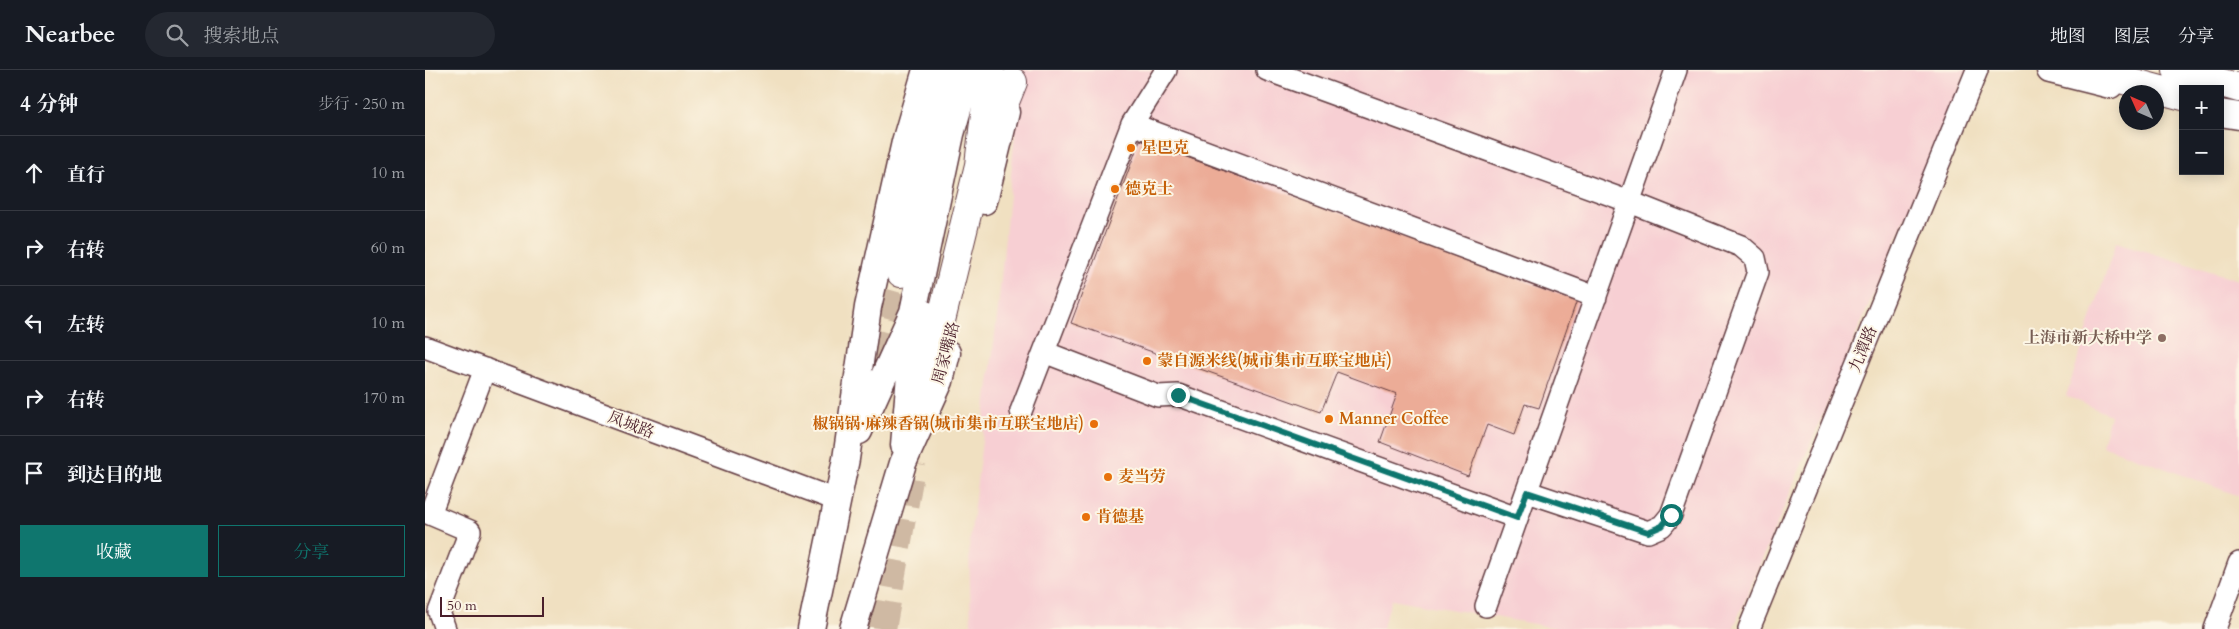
<!DOCTYPE html>
<html lang="zh">
<meta charset="utf-8">
<style>
body{margin:0;font-family:Cardo,"Noto Serif SC",serif;background:#242831;color:#f1f3f6}
.controls{position:absolute;right:15px;top:15px;display:grid;overflow:hidden;border-radius:0px;box-shadow:0 2px 12px #0003}
.controls button{width:45px;height:45px;display:grid;place-items:center;padding:0;border:0;border-bottom:1px solid #363941;background:#171b24;color:#f1f3f6;font:25px sans-serif}
.compass{position:absolute;left:1694px;top:15px;width:45px;height:45px;border-radius:50%;background:#171b24;box-shadow:0 2px 12px #0003;rotate:315deg}
.scale{position:absolute;left:15px;bottom:12px;width:104px;box-sizing:border-box;padding-left:5px;border:2px solid #4a1f2b;border-top:0;font-size:14px;line-height:18px;white-space:nowrap;color:#4a1f2b;-webkit-text-stroke:4px #fcf5e5;paint-order:stroke}
.stop{position:absolute;width:15px;height:15px;margin:-11px;border:4px solid #0f766e;border-radius:50%;background:#fff}
.stop.end{background:#0f766e;border-color:#fff;box-shadow:0 1px 5px #0008}
.list{margin:0;padding:0;list-style:none}
h2{display:flex;justify-content:space-between;align-items:center;height:65px;margin:0;padding:0 20px;font-size:21px}
h2 small{font-size:16px;font-weight:400;color:#9ea1a6}
.list li{display:grid;grid-template-columns:32px 1fr auto;gap:15px;align-items:center;box-sizing:border-box;height:75px;padding:0 20px;border-top:1px solid #363941}
.list b{display:block;font-size:19px;white-space:nowrap}
.list em{font-size:16px;font-style:normal;color:#9ea1a6}
.actions{display:flex;gap:10px;padding:15px 20px}
.actions a{flex:1;padding:11px 0;border:1px solid #0f766e;border-radius:0px;text-align:center;font-size:18px;color:#0f766e}
.actions .main{background:#0f766e;color:#fff}
.icon{flex:none;width:28px;height:28px;fill:none;stroke:currentColor;stroke-width:2;stroke-linecap:round;stroke-linejoin:round}
.map{position:relative;flex:none;width:1814px;height:559px;overflow:hidden}
header{display:flex;align-items:center;gap:30px;box-sizing:border-box;height:70px;padding:0 25px;background:#171b24;border-bottom:1px solid #363941}
header strong{font-size:24px}
nav{display:flex;gap:28px;margin-inline-start:auto;font-size:18px}
.search{width:350px;height:45px;background:#242831;display:flex;align-items:center;gap:12px;box-sizing:border-box;padding:0 18px;border-radius:28px;color:#9ea1a6;font-size:19px}
main{display:flex}
aside{flex:1;background:#171b24}
.map>svg:first-child{display:block}
.built{fill:#f7cfd3}
.building{fill:#ecac97}
.lines{fill:none;stroke-linecap:round;stroke-linejoin:round}
.highway-tunnel{stroke:#cfb9a3;stroke-width:28;stroke-dasharray:28 14;stroke-linecap:butt}
.minor-casing{stroke:#633c42;stroke-width:24}
.major-casing{stroke:#633c42;stroke-width:29}
.highway-casing{stroke:#633c42;stroke-width:30}
.minor{stroke:#fff;stroke-width:21}
.major{stroke:#fff;stroke-width:26}
.highway{stroke:#fff;stroke-width:28}
.route{stroke:#0f766e;stroke-width:6}
.food-dot{fill:#e8710a;stroke:#fcf5e5;stroke-width:2}
.education-dot{fill:#8d6e63;stroke:#fcf5e5;stroke-width:2}
.labels{text-anchor:middle;dominant-baseline:central;stroke-width:4;stroke-linejoin:round;paint-order:stroke}
.food-label{font-size:16px;font-weight:bold;fill:#c56008;stroke:#fcf5e5;text-anchor:start}
.education-label{font-size:16px;font-weight:bold;fill:#785e54;stroke:#fcf5e5;text-anchor:end}
.street-label{font-size:16px;fill:#4a1f2b;stroke:#fcf5e5}
</style>
<header>
<strong>Nearbee</strong>
<div class="search"><svg class="icon" aria-label="search" viewBox="0 0 24 24"><circle cx="10" cy="10" r="6"/><path d="M15 15l6 6"/></svg>搜索地点</div>
<nav><a>地图</a><a>图层</a><a>分享</a></nav>
</header>
<main>
<aside>
<h2>4 分钟<small>步行 · 250 m</small></h2>
<ul class="list">
<li><svg class="icon" aria-label="ahead" viewBox="0 0 24 24"><path d="M12 20V5M6 11l6-6 6 6"/></svg><div><b>直行</b></div><em>10 m</em></li>
<li><svg class="icon" aria-label="right" viewBox="0 0 24 24"><path d="M7 20v-9h11M14 6l5 5-5 5"/></svg><div><b>右转</b></div><em>60 m</em></li>
<li><svg class="icon" aria-label="left" viewBox="0 0 24 24"><path d="M17 20v-9H6M10 6l-5 5 5 5"/></svg><div><b>左转</b></div><em>10 m</em></li>
<li><svg class="icon" aria-label="right" viewBox="0 0 24 24"><path d="M7 20v-9h11M14 6l5 5-5 5"/></svg><div><b>右转</b></div><em>170 m</em></li>
<li><svg class="icon" aria-label="arrive" viewBox="0 0 24 24"><path d="M6 21V4h12l-3 4 3 4H6"/></svg><div><b>到达目的地</b></div></li>
</ul>
<div class="actions"><a class="main">收藏</a><a>分享</a></div>
</aside>
<div class="map">
<svg width="1814" height="559" viewBox="0 0 1814 559">
<rect width="100%" height="100%" fill="#fcf5e5"/>
<filter id="ink" filterUnits="userSpaceOnUse"><feTurbulence type="fractalNoise" baseFrequency=".02" numOctaves="2"/><feDisplacementMap in="SourceGraphic" scale="10" xChannelSelector="R" yChannelSelector="G"/><feConvolveMatrix kernelMatrix="1 2 1 2 8 2 1 2 1" color-interpolation-filters="sRGB"/></filter>
<filter id="wash" filterUnits="userSpaceOnUse"><feTurbulence type="fractalNoise" baseFrequency=".0096" numOctaves="4" result="noise"/><feDisplacementMap in="SourceGraphic" scale="20" xChannelSelector="R" yChannelSelector="G"/><feGaussianBlur stdDeviation="1.12" result="paint"/><feColorMatrix in="noise" values="0 0 0 0 0 0 0 0 0 0 0 0 0 0 0 0 0 1.4 0 .05"/><feComposite in="paint" operator="in"/></filter>
<g filter="url(#wash)">
<rect width="100%" height="100%" fill="#f0e0c1"/>
<!-- built -->
<path class="built" d="M 596,0 L 1542,0 L 1308,559 L 1137,559 L 967,529 L 957,559 L 546,559 L 544,478 L 573,239 Z
M 1691,172 L 1814,210 L 1814,426 L 1677,375 L 1685,345 L 1641,326 Z"/>
<g id="blocks">
<!-- building -->
<path class="building" d="M 715,70 L 1152,230 L 1114,338 L 1100,334 L 1089,365 L 1062,355 L 1043,406 L 955,372 L 972,324 L 912,302 L 896,342 L 646,253 Z"/>
</g>
</g>
<g filter="url(#ink)">
<use href="#blocks" fill-opacity="0" stroke="#633c42" stroke-width="1"/>
<g class="lines">
<!-- highway-tunnel -->
<path class="highway-tunnel" d="M 440,329 L 476,203
M 457,559 L 487,393"/>
<!-- minor casing -->
<g class="minor-casing">
<path id="minor" d="M 842,0 L 1205,132 L 1316,176 L 1330,188 L 1333,202 L 1246,445 L 1237,456 L 1223,462 L 1103,422
M 707,54 L 1171,227
M 0,277 L 414,431
M 619,282 L 733,326 L 753,325 L 1092,448
M 596,341 L 707,54 L 741,0
M 0,442 L 5,444 L 60,299
M 5,444 L 45,461 L 14,542 L 20,559
M 1061,536 L 1251,0
M 1324,559 L 1552,0
M 1790,559 L 1814,493"/>
</g>
<!-- major casing -->
<g class="major-casing">
<path id="major" d="M 1625,0 L 1685,15
M 1795,43 L 1814,46
M 559,131 L 581,42
M 434,361 L 488,242 L 526,64 L 544,0
M 479,375 L 485,305 L 500,244
M 386,559 L 421,389 L 443,237 L 480,72 L 501,0
M 428,559 L 478,393 L 515,311 L 522,283"/>
</g>
<!-- highway casing -->
<g class="highway-casing">
<path id="highway" d="M 1662,0 L 1758,26
M 1752,0 L 1814,18
M 567,64 L 588,12
M 476,203 L 520,0
M 502,308 L 554,95 L 565,0"/>
</g>
<!-- minor -->
<use href="#minor" class="minor"/>
<!-- major -->
<use href="#major" class="major"/>
<!-- highway -->
<use href="#highway" class="highway"/>
</g>
</g>
<g class="lines" filter="url(#ink)">
<!-- route -->
<path class="route" d="M 753,325 L 1092,448 L 1102,422 L 1223,462 L 1237,456 L 1246,445"/>
</g>
<!-- markers -->
<g class="food-dot">
<circle cx="706" cy="78" r="5"/>
<circle cx="690" cy="119" r="5"/>
<circle cx="722" cy="291" r="5"/>
<circle cx="904" cy="349" r="5"/>
<circle cx="669" cy="354" r="5"/>
<circle cx="683" cy="407" r="5"/>
<circle cx="661" cy="447" r="5"/>
</g>
<circle class="education-dot" cx="1737" cy="268" r="5"/>
<g class="labels">
<!-- food labels -->
<g class="food-label">
<text x="716" y="78">星巴克</text>
<text x="700" y="119">德克士</text>
<text x="732" y="291">蒙自源米线(城市集市互联宝地店)</text>
<text x="914" y="349">Manner Coffee</text>
<text x="659" y="354" text-anchor="end">椒锅锅·麻辣香锅(城市集市互联宝地店)</text>
<text x="693" y="407">麦当劳</text>
<text x="671" y="447">肯德基</text>
</g>
<!-- education labels -->
<g class="education-label">
<text x="1727" y="268">上海市新大桥中学</text>
</g>
<!-- street labels -->
<g class="street-label">
<text transform="translate(1438 279) rotate(-68)">九潭路</text>
<text transform="translate(521 283) rotate(-75)">周家嘴路</text>
<text transform="translate(206 355) rotate(21)">凤城路</text>
</g>
</g>
</svg>
<div class="controls">
<button>+</button>
<button>−</button>
</div>
<svg class="compass" viewBox="-18 -18 36 36"><path d="M0-13l5 13h-10z" fill="#e53935"/><path d="M0 13l5-13h-10z" fill="#9ea1a6"/></svg>
<div class="scale">50 m</div>
<div class="stop" style="left:1246px;top:445px"></div>
<div class="stop end" style="left:753px;top:325px"></div>
</div>
</main>
